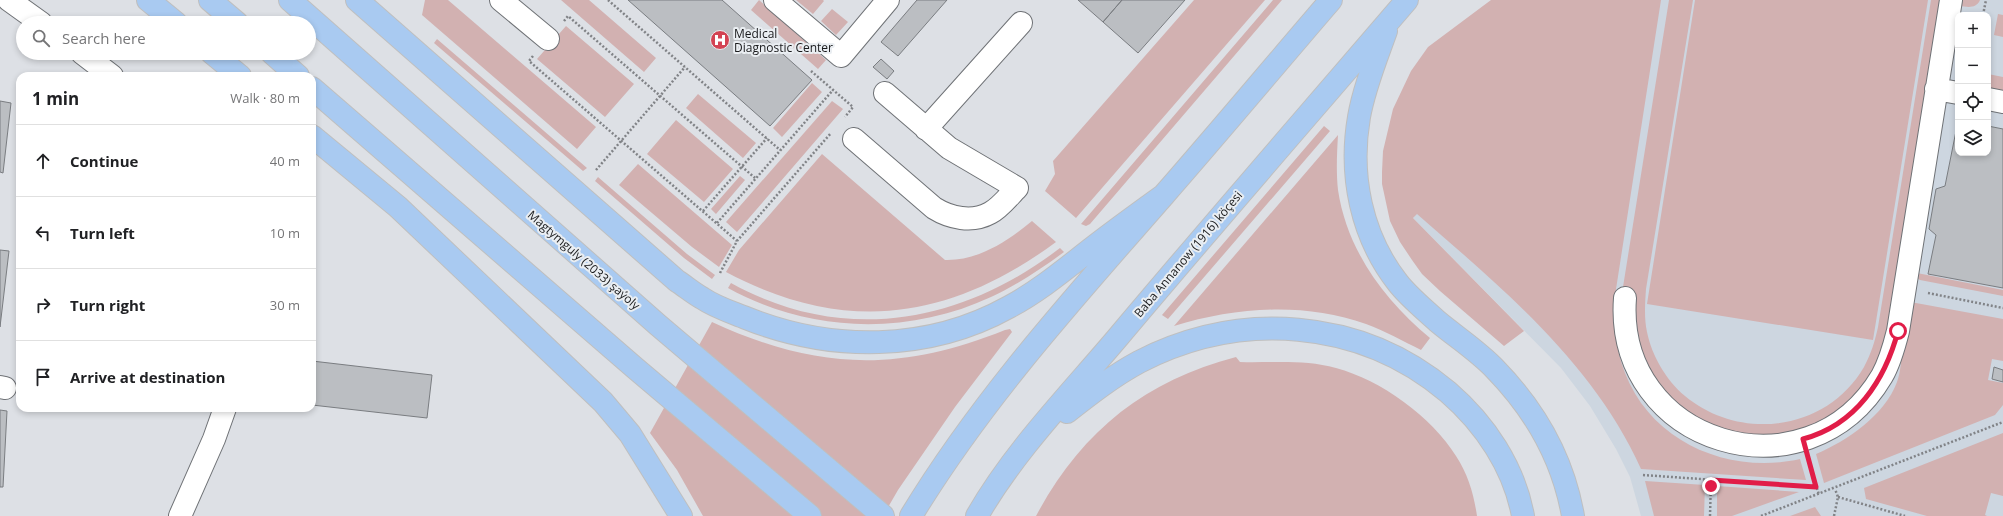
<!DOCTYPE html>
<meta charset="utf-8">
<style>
body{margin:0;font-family:"Open Sans",sans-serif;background:#f6f6f6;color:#202124}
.controls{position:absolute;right:12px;top:12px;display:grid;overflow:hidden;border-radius:8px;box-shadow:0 2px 6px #0003}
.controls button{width:36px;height:36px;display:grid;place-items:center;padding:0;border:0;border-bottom:1px solid #e0e0e0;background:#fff;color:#202124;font:20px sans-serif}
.stop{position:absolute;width:12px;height:12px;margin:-9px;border:3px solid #e11d48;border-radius:50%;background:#fff}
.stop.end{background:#e11d48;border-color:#fff;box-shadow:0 1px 4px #0008}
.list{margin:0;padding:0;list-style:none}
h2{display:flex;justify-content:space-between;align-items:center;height:52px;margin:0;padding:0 16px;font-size:17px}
h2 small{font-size:13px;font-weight:400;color:#757577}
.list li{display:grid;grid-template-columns:26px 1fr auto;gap:12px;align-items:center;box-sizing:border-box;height:72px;padding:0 16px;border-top:1px solid #e0e0e0}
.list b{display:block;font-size:15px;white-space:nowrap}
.list em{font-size:13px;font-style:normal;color:#757577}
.icon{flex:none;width:22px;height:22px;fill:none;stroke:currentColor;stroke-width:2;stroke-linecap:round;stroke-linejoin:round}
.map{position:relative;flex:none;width:2003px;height:516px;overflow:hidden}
.search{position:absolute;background:#fff;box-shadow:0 2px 6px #0003;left:16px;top:16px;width:300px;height:44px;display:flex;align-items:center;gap:10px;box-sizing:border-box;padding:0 14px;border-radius:22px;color:#757577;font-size:15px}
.panel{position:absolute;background:#fff;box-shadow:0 2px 6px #0003;left:16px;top:72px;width:300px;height:340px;border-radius:12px}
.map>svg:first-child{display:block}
.built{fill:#cdd6e0;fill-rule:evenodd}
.green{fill:#d2b1b1}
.building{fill:#bbbec2;stroke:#7a7d81}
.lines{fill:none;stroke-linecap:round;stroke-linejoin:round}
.minor-casing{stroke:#6f7276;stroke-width:24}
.major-casing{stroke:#bfbfbf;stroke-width:24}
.path{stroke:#818387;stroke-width:2.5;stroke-dasharray:2 2;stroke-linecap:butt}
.minor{stroke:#fff;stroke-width:22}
.major{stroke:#a9caf1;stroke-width:22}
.route{stroke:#e11d48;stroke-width:5}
.labels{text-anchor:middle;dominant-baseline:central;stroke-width:4;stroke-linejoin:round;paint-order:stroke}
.poi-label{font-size:12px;fill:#191a1c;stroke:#eaeef2;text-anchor:start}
.street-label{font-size:12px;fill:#191a1c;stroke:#eaeef2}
</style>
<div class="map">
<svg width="2003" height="516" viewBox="0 0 2003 516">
<rect width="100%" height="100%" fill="#dde0e5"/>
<!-- built -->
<path class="built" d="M 1599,0 L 2003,0 L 2003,516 L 1641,516 L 1630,477 L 1616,449 L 1590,406 L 1561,368 L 1413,218 ZM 1958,15 L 1988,15 L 1988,153 L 1958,153 Z"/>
<!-- green -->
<path class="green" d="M 425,0 L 448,0 L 596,127 L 577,149 L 422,15 Z
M 561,0 L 589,0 L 656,58 L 644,72 Z
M 759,0 L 826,60 L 818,69 L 751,10 Z
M 796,0 L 823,0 L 824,1 L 813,14 Z
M 1194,0 L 1265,0 L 1076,218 L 1045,191 L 1055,174 L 1053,161 Z
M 1273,0 L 1282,0 L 1090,224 L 1086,226 L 1081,224 Z
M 1491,0 L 1661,0 L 1614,302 C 1614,327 1616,350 1625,373 C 1652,443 1730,475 1800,459 L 1806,480 L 1641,469 C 1594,364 1502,288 1417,214 L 1413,218 L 1524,331 L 1504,346 L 1440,291 L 1422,274 L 1412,260 L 1400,242 L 1390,221 L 1382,184 L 1382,172 L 1383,151 L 1393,109 L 1411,71 L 1428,47 Z
M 1669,0 L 1693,0 L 1646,289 C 1645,304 1644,318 1647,332 C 1652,356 1666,380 1685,396 C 1740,442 1827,431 1864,367 C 1871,354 1875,341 1878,327 L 1931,0 L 1945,0 L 1892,330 L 1877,373 L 1829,422 L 1764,440 L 1698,424 L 1648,376 L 1630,311 L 1631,288 L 1623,287 Z
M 1695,0 L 1928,0 L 1873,340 L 1647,304 Z
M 1960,0 L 1980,0 C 1976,9 1968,7 1959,6 Z
M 832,9 L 848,22 L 836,35 L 821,21 Z
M 1998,14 L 2003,15 L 2003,37 L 1994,35 Z
M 566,26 L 634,84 L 605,117 L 537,59 Z
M 437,39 L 587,168 L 583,171 L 434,43 Z
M 1988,74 L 2003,77 L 2003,91 L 1988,88 Z
M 812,83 L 822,92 L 782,137 L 773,128 Z
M 698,94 L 756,143 L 743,158 L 686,108 Z
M 832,101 L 843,109 L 737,232 L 726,222 Z
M 676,120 L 733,169 L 704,202 L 647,154 Z
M 1324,126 L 1330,131 L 1168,319 L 1162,315 Z
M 1338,135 C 1337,153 1336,171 1338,190 C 1347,250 1384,300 1430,338 L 1421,350 C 1403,341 1385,331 1366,324 C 1304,302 1236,307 1174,326 Z
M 822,154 L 945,260 C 978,261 1008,241 1032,221 L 1056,242 C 949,321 845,335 726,272 L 739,250 Z
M 638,164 L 732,245 L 719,267 L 692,247 L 619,185 Z
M 740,176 L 745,180 L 716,214 L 711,209 Z
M 598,177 L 687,254 L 715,275 L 712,279 L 684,258 L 595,181 Z
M 1060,248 L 1064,252 C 1041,269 1017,285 991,297 C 907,336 809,333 728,288 L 731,283 C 843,345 961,324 1060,248 Z
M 1917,273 L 2003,290 L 2003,296 L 1920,280 L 1917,278 Z
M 1910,303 L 1916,303 L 2003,319 L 2003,361 L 1992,359 L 1988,380 L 2003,383 L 2003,405 L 1995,415 L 1824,483 L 1816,454 C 1847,441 1885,415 1897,382 C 1901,372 1901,359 1902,349 C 1904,335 1904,315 1910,303 Z
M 712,322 C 816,370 898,373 1005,330 L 1010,329 L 1012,332 L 955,407 L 898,490 L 883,516 L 703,516 L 677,470 L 650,433 Z
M 1236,357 L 1240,362 C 1273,363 1304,359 1336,368 C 1381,380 1432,417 1456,456 C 1468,474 1474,495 1477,516 L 1036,516 C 1081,432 1144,381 1236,357 Z
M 2003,433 L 2003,496 L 1991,493 L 1985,515 L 1987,516 L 1927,516 L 1866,499 L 1864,488 Z
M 1645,481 L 1705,485 L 1704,516 L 1654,516 Z
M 1717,486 L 1799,492 L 1732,516 L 1717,516 Z
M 1815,507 L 1821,516 L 1790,516 Z"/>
<!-- building -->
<path class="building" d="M 628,0 L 722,0 L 812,80 L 770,126 Z
M 917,0 L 947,0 L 898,56 L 881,42 Z
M 1078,0 L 1122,0 L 1103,22 Z
M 1122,0 L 1185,0 L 1138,53 L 1103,22 Z
M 881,59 L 894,71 L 887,79 L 873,67 Z
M 0,101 L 11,103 L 3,173 L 0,172 Z
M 1958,121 L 1958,153 L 1988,153 L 1988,126 L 2003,129 L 2003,288 L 1928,274 L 1936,235 L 1929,229 L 1936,189 L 1945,186 Z
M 0,250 L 9,251 L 0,327 Z
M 312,361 L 432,375 L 427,418 L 312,405 Z
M 1994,367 L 2003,370 L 2003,382 L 1992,379 Z
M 0,410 L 7,411 L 3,487 L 0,487 Z"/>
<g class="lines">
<!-- minor casing -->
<g class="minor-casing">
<path id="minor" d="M 9,0 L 41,23
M 501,0 L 548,39
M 775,0 L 841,56 L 888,0
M 82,53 L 112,76
M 1936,89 L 1958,93
M 1988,99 L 2003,102
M 926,129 L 1021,23
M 854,139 L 934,208 C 950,218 972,223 990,213 C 1000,208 1009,196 1017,188 L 949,148 L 885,93
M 1625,298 C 1614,444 1807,503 1882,376 C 1890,362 1894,347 1898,331 L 1951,0
M 0,387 L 5,388
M 180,516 L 214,439 L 225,408"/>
</g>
<!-- major casing -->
<g class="major-casing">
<path id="major" d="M 148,0 L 176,23
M 210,0 L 237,23
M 290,0 L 658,325 L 883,516
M 357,0 L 677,281 C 685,286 693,293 702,298 C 715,307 731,312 746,318 C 831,352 928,352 1009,307 C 1039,291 1064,270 1091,249 C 1114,231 1139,213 1164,195
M 1386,31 C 1376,59 1364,88 1359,117 C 1349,175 1361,236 1398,283 C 1409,297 1424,309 1437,321 C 1456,337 1478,351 1495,369 C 1535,410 1563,459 1573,516
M 212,53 L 240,76
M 272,53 L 298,76
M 312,88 L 635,368 L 810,516
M 312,136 L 398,207 L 603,402 L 630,434 L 681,516
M 1067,412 C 1090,394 1113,376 1139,362 C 1240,310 1360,318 1448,392 C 1485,424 1514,467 1523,516
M 911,516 C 982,399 1074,298 1163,196 C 1220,131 1275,65 1331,0
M 977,516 C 1014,451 1071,393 1119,336 C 1214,223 1311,112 1407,0"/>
</g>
<!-- path -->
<path class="path" d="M 608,0 L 780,150
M 1983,15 L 1986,0
M 564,21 L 568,16 L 755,178
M 533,56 L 529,61 L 737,241
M 811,71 L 853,107 L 845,117
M 596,170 L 685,67
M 703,211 L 767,138
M 717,223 L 833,90
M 720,273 L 737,241 L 831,133
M 1928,293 L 2003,308
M 1809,461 L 1819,495
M 1643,475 L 1816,487
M 1838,497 L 1905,516
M 1710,516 L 1711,479
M 1761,516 L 2003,422
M 1834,516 L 1838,497 L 1835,489"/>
<!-- minor -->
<use href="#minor" class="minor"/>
<!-- major -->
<use href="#major" class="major"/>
</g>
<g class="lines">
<!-- route -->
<path class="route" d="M 1711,486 L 1711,480 L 1816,487 L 1803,439 C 1856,425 1885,380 1898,331"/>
</g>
<!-- icons -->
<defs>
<g id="hospital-disc" transform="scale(1)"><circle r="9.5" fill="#d34353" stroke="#eaeef2"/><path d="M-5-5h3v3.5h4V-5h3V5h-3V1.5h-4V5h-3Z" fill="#fff"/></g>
</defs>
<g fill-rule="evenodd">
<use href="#hospital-disc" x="720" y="40"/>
</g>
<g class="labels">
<!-- poi labels -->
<g class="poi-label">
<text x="734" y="33">Medical<tspan x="734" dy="14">Diagnostic Center</tspan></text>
</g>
<!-- street labels -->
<g class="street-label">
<text transform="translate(1188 254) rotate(-50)">Baba Annanow (1916) köçesi</text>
<text transform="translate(584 260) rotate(41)">Magtymguly (2033) şaýoly</text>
</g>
</g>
</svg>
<div class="controls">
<button>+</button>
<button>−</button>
<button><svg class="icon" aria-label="locate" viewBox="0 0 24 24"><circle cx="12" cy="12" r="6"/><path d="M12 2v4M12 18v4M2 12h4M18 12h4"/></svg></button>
<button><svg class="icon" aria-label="layers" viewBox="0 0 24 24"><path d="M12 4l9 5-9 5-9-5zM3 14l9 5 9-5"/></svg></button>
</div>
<div class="stop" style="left:1898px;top:331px"></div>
<div class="stop end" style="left:1711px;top:486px"></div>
<div class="search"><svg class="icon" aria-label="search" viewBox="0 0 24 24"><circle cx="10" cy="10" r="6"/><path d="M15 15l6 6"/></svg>Search here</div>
<section class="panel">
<h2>1 min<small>Walk · 80 m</small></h2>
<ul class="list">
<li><svg class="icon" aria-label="ahead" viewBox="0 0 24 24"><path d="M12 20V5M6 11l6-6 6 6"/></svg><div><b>Continue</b></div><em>40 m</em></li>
<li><svg class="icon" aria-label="left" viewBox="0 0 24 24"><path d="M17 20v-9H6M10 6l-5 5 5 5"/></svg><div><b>Turn left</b></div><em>10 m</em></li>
<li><svg class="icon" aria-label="right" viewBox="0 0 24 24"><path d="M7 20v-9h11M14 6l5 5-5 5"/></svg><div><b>Turn right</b></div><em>30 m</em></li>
<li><svg class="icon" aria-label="arrive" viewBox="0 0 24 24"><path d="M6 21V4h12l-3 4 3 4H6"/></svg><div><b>Arrive at destination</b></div></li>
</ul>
</section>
</div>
